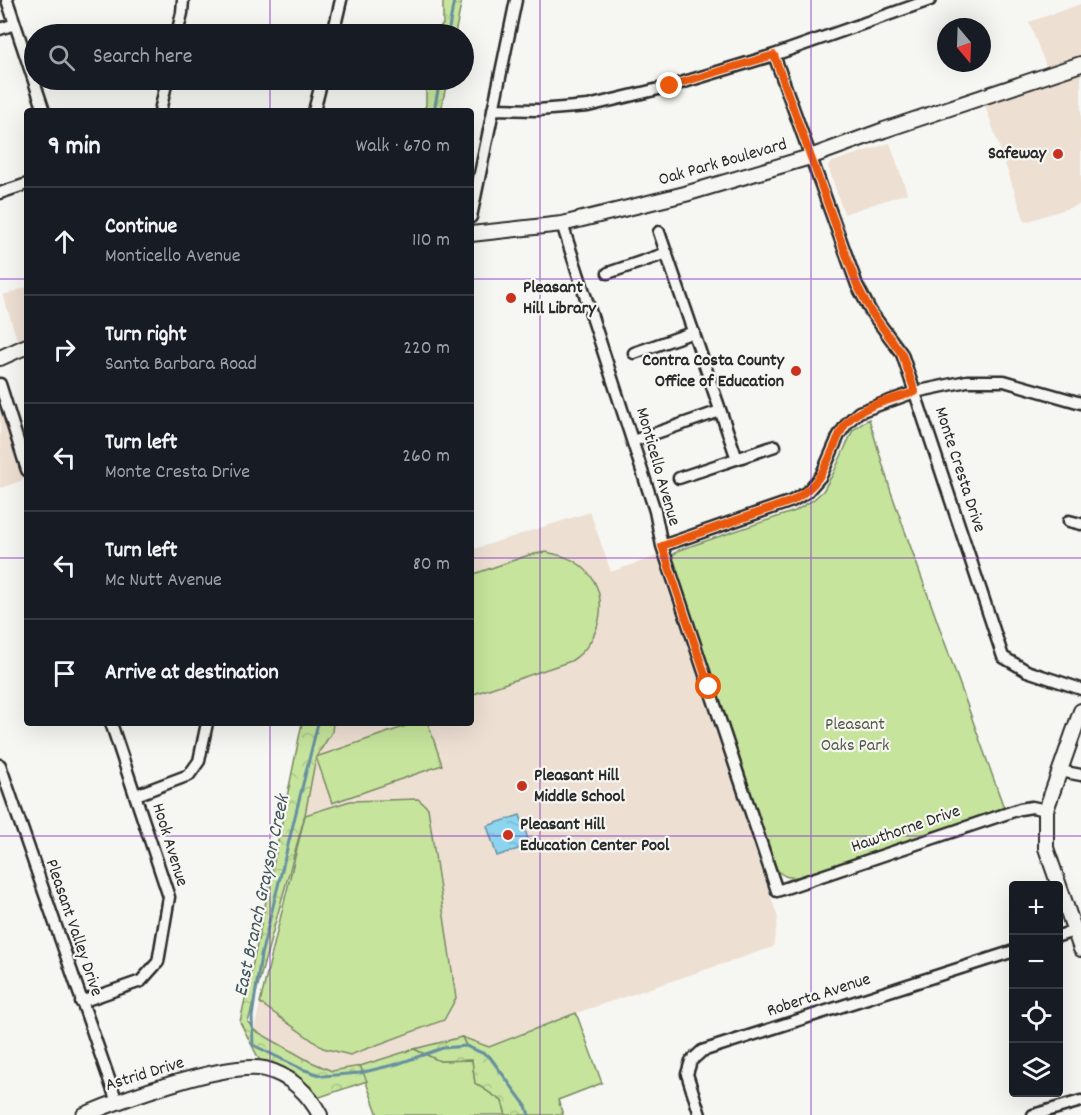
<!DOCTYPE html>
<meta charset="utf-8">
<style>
body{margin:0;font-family:Dekko,sans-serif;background:#20242c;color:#f1f3f6}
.controls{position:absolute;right:18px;bottom:18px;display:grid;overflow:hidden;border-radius:6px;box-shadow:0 6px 24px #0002}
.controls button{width:54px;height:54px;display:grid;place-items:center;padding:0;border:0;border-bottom:2px solid #363941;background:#171b24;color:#f1f3f6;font:30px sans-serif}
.compass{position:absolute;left:937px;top:18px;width:54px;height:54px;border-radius:50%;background:#171b24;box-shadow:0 6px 24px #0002;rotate:161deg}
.stop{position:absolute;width:18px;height:18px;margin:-14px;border:4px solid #ea580c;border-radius:50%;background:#fff}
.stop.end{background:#ea580c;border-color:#fff;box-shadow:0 2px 6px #0008}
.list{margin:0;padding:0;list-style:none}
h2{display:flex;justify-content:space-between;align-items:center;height:78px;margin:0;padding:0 24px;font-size:26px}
h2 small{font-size:20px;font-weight:400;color:#9ea1a6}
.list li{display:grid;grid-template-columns:39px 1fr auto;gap:18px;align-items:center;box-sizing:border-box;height:108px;padding:0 24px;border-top:2px solid #363941}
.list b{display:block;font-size:22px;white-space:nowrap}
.list p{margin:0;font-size:20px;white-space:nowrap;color:#9ea1a6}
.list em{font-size:20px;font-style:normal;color:#9ea1a6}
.icon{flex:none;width:33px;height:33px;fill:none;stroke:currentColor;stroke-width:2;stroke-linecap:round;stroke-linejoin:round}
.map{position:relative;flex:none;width:1081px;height:1115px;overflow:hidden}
.search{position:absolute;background:#171b24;box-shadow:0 6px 24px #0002;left:24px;top:24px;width:450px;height:66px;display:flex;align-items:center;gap:15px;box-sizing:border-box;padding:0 21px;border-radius:33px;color:#9ea1a6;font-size:22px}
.panel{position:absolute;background:#171b24;box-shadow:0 6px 24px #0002;left:24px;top:108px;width:450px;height:618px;border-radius:6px}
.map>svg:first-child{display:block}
.built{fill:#eddfd2}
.green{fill:#c6e49c;stroke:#788864;stroke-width:1.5}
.forest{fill:url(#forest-crowns);stroke:#788864;stroke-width:1.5}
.water{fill:url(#water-ripples);stroke:#6690a1;stroke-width:1.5}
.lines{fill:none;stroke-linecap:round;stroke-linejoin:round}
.stream{stroke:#6690a1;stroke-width:3}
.minor-casing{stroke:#2b2b2b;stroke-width:15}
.tertiary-casing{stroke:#2b2b2b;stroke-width:18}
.minor{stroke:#f6f6f2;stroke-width:10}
.tertiary{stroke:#f6f6f2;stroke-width:14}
.route{stroke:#ea580c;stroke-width:8}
.grid{fill:none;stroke:#7b2cbf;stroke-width:1.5;stroke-opacity:0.55}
.poi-dot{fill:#c8321e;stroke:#f6f6f2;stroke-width:2}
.labels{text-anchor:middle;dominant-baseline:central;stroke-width:4.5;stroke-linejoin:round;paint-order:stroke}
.poi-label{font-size:18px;font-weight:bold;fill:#2b2b2b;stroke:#f6f6f2;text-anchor:start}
.street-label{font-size:18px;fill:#2b2b2b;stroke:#f6f6f2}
.park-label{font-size:18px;fill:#525947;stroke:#f6f6f2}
.water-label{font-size:20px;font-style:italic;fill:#44555c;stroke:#f6f6f2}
</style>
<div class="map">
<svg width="1081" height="1115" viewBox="0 0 1081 1115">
<defs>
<pattern id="forest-crowns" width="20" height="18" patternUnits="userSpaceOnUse" patternTransform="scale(1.5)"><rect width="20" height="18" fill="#c6e49c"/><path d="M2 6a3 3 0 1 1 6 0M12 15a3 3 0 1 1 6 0" fill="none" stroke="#aac487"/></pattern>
<pattern id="water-ripples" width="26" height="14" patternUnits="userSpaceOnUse" patternTransform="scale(1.5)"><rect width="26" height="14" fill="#8dd4ef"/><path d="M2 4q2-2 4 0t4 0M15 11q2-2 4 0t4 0" fill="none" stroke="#7ab6cd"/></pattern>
</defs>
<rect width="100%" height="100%" fill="#f6f6f2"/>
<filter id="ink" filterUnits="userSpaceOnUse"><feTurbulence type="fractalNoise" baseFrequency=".0167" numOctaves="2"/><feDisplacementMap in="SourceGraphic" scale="12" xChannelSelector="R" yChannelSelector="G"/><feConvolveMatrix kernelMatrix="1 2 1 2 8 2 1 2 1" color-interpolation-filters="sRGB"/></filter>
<g filter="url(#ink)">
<!-- built -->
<path class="built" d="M 1081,4 L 1081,204 L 1025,222 L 982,96 L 1049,74 L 1029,22 Z
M 890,143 L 907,193 L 844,214 L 828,166 L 832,162 Z
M 27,287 L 27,346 L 20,349 L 3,295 Z
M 5,380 L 27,452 L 27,479 L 0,488 L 0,381 Z
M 590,512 L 611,572 L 657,556 L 778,918 L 773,947 L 576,1013 L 489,1047 L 462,1037 L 444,1040 L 360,1066 L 332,1071 L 309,1061 L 254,1030 L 325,723 L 471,723 L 471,550 Z"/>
<!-- green -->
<path class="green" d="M 869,419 L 891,492 L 1004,808 L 801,876 C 789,879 781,877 775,866 L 672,556 L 679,550 L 795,511 L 813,500 L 823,491 L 833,474 L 853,430 Z
M 546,552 C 559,555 570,557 580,565 C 613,590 603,641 571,661 L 471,695 L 471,575 L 529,555 Z
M 415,723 L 428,723 L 442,765 L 332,803 L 316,757 Z
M 418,799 L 428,808 L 456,998 L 444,1020 L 350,1055 L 323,1048 L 260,1003 L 305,815 L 350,801 Z
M 576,1013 L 602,1083 L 558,1100 L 563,1115 L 529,1115 L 526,1106 L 490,1056 L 466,1046 L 462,1037 L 489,1047 Z
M 414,1049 L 440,1061 L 472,1059 L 475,1083 L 502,1101 L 506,1115 L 378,1115 L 360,1066 Z"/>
<!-- forest -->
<path class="forest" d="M 443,0 L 462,0 L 455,34 L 436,34 L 443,24 Z
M 426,80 L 447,80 L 441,111 L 423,111 L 426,105 Z
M 302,723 L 333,723 L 332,732 L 316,757 L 305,815 L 248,1022 L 254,1030 L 309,1061 L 332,1071 L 360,1066 L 367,1081 L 311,1100 L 264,1069 L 240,1022 L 258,940 Z
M 462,1037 L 466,1046 L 489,1056 L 526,1106 L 529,1115 L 506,1115 L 502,1101 L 475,1083 L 472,1060 L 440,1061 L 414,1049 Z"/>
<!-- water -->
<path class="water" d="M 520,815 L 530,845 L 497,856 L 487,826 Z"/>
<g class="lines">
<!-- stream -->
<path class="stream" d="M 448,34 L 454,0
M 434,111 L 440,80
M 318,723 L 261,955 L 252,1017 L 253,1045 L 302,1069 L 323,1076 L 360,1073 L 397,1064 L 443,1048 L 466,1046 L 489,1056 L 526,1106 L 529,1115"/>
<!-- minor casing -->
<g class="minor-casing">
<path id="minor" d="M 7,0 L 44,111
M 0,29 L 15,24
M 177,34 L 182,13 L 183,0
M 333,34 L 341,0
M 774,55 L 857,285 L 871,312 L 902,354 L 1003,657 L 1027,671 L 1081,689
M 493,109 L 538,110 L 588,106 L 671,86 L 774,55 L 930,0
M 160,111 L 167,80
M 314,111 L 322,80
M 0,193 L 27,184
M 471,217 L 516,0
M 562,224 L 655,511 L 662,546 L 777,891 L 1020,809 L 1032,807 L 1046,810
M 659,232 L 737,459
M 608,273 L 667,253
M 634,353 L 694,332
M 0,384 L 27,470
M 633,441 L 720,411
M 679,478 L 775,446
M 1069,521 L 1081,524
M 662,546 L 792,501 L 807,492 L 821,476 L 839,435 L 848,422 L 859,412 L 915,392 L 967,381 L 1004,381 L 1081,403
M 0,765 L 117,1102
M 1060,771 L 1081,775
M 136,795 L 189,775 L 199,761 L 207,723
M 1058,936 L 1081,929
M 81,1002 L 141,981 L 158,962 L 169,897 L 111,723
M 700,1115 L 687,1074 L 691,1061 L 702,1051 L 1014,951
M 1033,1115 L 1081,1101"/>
</g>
<!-- tertiary casing -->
<g class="tertiary-casing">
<path id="tertiary" d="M 471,234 L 562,224 L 685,194 L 810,157 L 884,130 L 1081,64
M 0,358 L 27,346
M 1081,711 L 1046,810 L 1046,848 L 1081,949
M 84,1115 C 122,1099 227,1061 265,1069 C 290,1075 309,1094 320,1115"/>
</g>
<!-- minor -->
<use href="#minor" class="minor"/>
<!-- tertiary -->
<use href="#tertiary" class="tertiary"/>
</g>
</g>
<g class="lines" filter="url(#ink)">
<!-- route -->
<path class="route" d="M 670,86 L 774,55 L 857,285 L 871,312 L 902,354 L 915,392 C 894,399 862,405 847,422 C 841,429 838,438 834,447 C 823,473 817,486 792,501 L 662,546 L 709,687"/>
</g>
<!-- grid -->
<path class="grid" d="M 270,0 L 270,34M 540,0 L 540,1115M 811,0 L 811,1115M 270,80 L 270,111M 0,279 L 27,279M 471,279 L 1081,279M 0,558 L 27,558M 471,558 L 1081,558M 270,723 L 270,1115M 0,836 L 1081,836"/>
<!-- markers -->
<g class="poi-dot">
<circle cx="1058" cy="154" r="6"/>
<circle cx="511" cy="298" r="6"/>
<circle cx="796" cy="371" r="6"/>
<circle cx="522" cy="786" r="6"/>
<circle cx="508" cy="835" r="6"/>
</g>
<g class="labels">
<!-- poi labels -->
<g class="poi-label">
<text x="1046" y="154" text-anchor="end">Safeway</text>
<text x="523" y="288">Pleasant<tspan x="523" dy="21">Hill Library</tspan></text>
<text x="784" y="361" text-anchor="end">Contra Costa County<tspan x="784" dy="21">Office of Education</tspan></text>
<text x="534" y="776">Pleasant Hill<tspan x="534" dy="21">Middle School</tspan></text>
<text x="520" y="825">Pleasant Hill<tspan x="520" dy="21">Education Center Pool</tspan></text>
</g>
<!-- street labels -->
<g class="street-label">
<text transform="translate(723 163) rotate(-16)">Oak Park Boulevard</text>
<text transform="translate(657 467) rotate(74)">Monticello Avenue</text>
<text transform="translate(959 470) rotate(72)">Monte Cresta Drive</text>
<text transform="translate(906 830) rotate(-19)">Hawthorne Drive</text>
<text transform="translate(169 845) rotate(73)">Hook Avenue</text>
<text transform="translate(73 928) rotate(71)">Pleasant Valley Drive</text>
<text transform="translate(819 996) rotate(-18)">Roberta Avenue</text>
<text transform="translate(145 1075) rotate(-17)">Astrid Drive</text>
</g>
<!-- park labels -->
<g class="park-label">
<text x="855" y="725">Pleasant<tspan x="855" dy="21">Oaks Park</tspan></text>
</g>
<!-- water labels -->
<g class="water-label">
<text transform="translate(263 896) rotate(-78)">East Branch Grayson Creek</text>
</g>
</g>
</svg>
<div class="controls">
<button>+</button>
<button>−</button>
<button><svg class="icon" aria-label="locate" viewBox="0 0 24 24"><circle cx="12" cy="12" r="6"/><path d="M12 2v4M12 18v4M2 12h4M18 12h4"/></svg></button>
<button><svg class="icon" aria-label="layers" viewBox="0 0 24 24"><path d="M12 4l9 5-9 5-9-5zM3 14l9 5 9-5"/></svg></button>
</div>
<svg class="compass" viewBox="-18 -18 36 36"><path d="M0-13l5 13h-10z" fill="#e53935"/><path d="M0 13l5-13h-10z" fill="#9ea1a6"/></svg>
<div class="stop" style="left:709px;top:687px"></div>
<div class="stop end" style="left:670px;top:86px"></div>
<div class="search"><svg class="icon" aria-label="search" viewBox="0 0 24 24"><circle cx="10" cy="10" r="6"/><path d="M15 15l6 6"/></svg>Search here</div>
<section class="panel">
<h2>9 min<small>Walk · 670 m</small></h2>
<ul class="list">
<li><svg class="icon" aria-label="ahead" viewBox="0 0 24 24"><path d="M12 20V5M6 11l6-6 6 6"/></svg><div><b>Continue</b><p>Monticello Avenue</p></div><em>110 m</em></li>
<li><svg class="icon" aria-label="right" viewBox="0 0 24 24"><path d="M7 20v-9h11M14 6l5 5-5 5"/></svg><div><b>Turn right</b><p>Santa Barbara Road</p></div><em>220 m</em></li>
<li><svg class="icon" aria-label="left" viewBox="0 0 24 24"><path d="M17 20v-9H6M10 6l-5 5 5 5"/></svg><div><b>Turn left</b><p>Monte Cresta Drive</p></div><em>260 m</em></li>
<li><svg class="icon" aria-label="left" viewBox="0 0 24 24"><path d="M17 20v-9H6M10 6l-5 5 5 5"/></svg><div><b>Turn left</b><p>Mc Nutt Avenue</p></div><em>80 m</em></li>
<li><svg class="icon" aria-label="arrive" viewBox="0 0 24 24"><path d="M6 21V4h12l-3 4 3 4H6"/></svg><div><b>Arrive at destination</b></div></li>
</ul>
</section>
</div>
